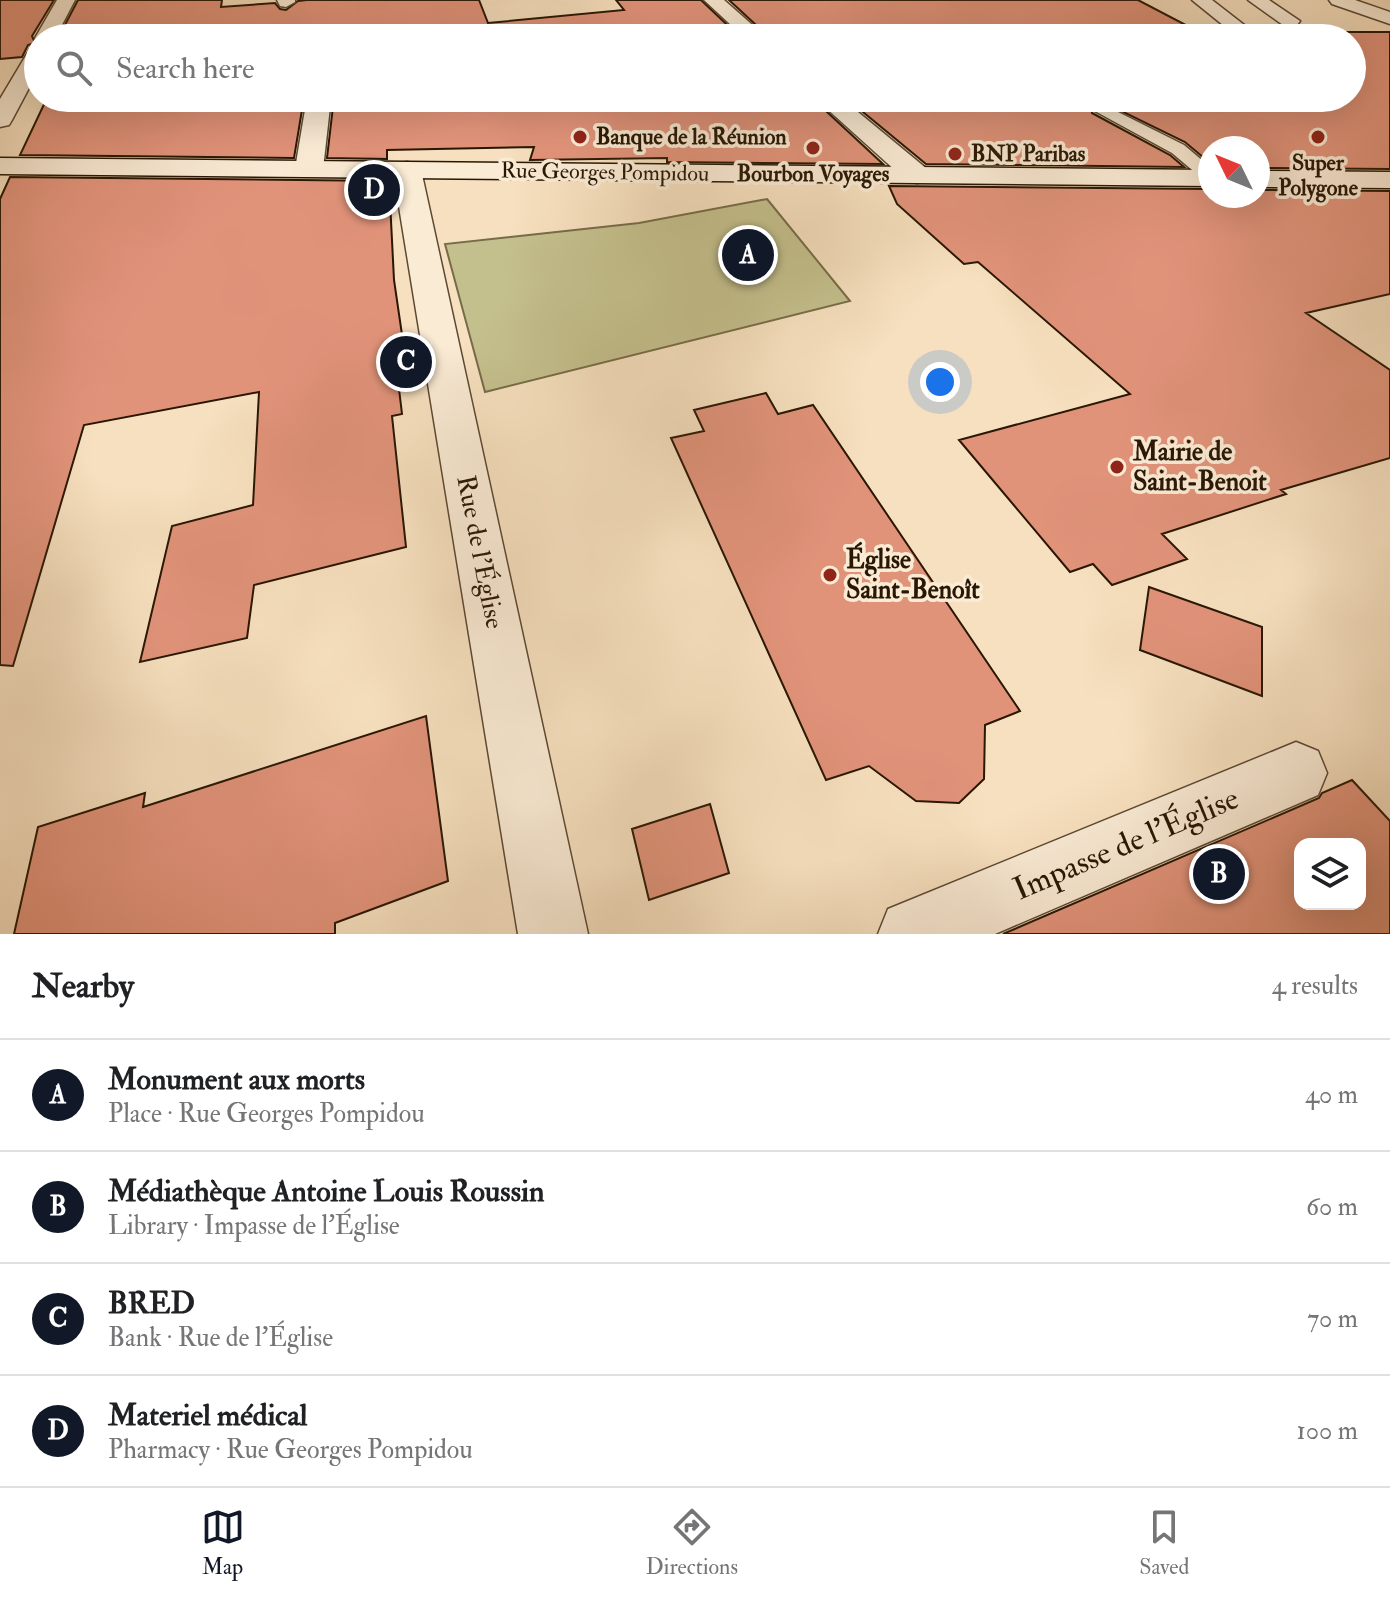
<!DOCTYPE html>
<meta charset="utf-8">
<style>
body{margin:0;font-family:"IM FELL Double Pica",serif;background:#f2f2f2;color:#202124}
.controls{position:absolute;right:24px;bottom:24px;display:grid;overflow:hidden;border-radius:16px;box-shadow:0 8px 32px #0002}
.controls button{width:72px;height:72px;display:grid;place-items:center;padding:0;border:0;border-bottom:2px solid #e0e0e0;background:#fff;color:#202124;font:40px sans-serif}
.compass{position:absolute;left:1198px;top:136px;width:72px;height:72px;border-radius:50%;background:#fff;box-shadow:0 8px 32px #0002;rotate:313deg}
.you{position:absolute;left:940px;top:382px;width:28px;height:28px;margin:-20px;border:6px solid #fff;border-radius:50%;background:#1a73e8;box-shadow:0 0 0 12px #1a73e833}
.badge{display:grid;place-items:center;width:52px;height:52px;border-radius:50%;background:#111827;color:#fff;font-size:26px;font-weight:700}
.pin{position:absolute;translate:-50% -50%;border:4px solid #fff;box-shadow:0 2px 8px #0006}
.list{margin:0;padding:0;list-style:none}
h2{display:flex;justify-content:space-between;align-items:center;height:104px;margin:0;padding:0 32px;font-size:34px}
h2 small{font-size:26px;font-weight:400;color:#757577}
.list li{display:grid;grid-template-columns:52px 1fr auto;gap:24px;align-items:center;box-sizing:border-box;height:112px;padding:0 32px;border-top:2px solid #e0e0e0}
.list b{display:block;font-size:30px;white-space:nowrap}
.list p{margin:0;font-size:26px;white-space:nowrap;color:#757577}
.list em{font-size:26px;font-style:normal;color:#757577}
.icon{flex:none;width:44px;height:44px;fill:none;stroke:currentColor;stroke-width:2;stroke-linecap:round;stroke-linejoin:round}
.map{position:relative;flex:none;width:1390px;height:934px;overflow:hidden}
.search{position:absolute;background:#fff;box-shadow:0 8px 32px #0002;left:24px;right:24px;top:24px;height:88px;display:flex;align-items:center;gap:20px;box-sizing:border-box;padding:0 28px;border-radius:44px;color:#757577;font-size:30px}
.sheet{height:552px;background:#fff}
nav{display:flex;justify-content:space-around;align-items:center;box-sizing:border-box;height:112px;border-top:2px solid #e0e0e0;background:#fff;font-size:22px;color:#757577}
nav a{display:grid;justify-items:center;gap:4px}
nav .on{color:#111827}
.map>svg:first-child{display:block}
.green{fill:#c4c08d;stroke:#766c48;stroke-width:2}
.building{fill:#e1937a;stroke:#291704;stroke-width:2;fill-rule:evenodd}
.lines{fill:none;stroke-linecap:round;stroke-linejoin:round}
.service-casing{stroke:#5c4933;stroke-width:3}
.minor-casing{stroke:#5c4933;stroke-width:3}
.secondary-casing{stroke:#291704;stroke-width:3}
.service{fill:#faebd5;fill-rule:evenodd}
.minor{fill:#faebd5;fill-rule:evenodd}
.secondary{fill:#faebd5;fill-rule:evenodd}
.poi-dot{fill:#8f2418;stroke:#faebd5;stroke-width:3}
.labels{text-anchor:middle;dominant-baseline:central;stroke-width:7;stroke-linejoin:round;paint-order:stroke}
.far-poi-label{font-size:22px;font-weight:bold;fill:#291704;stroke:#faebd5;text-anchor:start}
.far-street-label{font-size:22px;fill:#291704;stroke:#faebd5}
.poi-label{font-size:26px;font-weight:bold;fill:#291704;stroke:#faebd5;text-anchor:start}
.street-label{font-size:26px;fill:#291704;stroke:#faebd5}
.near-street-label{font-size:32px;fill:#291704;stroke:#faebd5}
</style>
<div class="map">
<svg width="1390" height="934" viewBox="0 0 1390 934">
<rect width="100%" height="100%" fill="#f7e0bf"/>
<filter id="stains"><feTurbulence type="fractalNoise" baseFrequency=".0025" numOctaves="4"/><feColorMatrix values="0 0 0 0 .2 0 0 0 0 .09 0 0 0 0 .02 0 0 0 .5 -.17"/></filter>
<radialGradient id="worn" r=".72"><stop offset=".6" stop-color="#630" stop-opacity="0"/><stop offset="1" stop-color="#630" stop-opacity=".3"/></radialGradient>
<!-- green -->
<path class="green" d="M 767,199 L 850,301 L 485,392 L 445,244 L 639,223 Z"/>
<!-- building -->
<path class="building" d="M 0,0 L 54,0 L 32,36 L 35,43 L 28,45 L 22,57 L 0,59 Z
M 78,0 L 222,0 L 221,7 L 275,3 L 280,9 L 286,10 L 298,1 L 307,0 L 479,0 L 488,23 L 624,10 L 616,0 L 701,0 L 741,38 L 58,38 Z
M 729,0 L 1138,0 L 1199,32 L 1227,32 L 1234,38 L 770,38 Z
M 1258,32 L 1390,32 L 1390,169 L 1258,168 L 1258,148 L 1210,148 L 1210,163 L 1185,142 L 1097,99 L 1091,102 L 1092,113 L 1170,155 L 1184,167 L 926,164 L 846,98 L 1352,98 L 1352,38 L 1264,38 Z
M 47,98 L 304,98 L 294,158 L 20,155 Z
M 334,98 L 812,98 L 883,164 L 667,162 L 667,158 L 530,160 L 534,147 L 387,150 L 387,159 L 327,158 Z
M 10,177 L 389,181 L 394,280 L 406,362 L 396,364 L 402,414 L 392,416 L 406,547 L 254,585 L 247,638 L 140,662 L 172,526 L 253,505 L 259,392 L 84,425 L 13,666 L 0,665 L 0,199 Z
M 889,186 L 1210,189 L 1210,196 L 1258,196 L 1258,190 L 1390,191 L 1390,294 L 1306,313 L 1390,370 L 1390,458 L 1281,490 L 1286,494 L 1162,534 L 1187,559 L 1112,585 L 1093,564 L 1070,572 L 959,440 L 1130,394 L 978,262 L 964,264 L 897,204 Z
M 766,393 L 778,414 L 813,405 L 1020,711 L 985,725 L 984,779 L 959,803 L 916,801 L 869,766 L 826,780 L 671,438 L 704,431 L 694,410 Z
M 1149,587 L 1262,627 L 1262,696 L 1140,650 Z
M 426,716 L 448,881 L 335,923 L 335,934 L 14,934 L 38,827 L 145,793 L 143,807 Z
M 1352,780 L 1390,821 L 1390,934 L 1003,934 L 1319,798 L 1322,793 ZM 1300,844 L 1360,844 L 1360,904 L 1300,904 Z
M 710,804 L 729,873 L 649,900 L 632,829 Z"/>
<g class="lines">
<!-- service casing -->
<g class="service-casing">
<path id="service" d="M 1098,102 L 1184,145 L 1210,167 L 1210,181 L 1204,180 L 1172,153 L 1093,110 L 1093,104 Z"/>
</g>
<!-- minor casing -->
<g class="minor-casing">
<path id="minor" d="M 57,0 L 75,0 L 55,38 L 38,38 L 38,42 L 35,38 Z
M 277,0 L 295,0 L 295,2 L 286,7 L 280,6 Z
M 704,0 L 724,0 L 767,38 L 745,38 Z
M 1192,0 L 1212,0 L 1261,38 L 1239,38 Z
M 1248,0 L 1269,0 L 1300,21 L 1297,25 L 1283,25 Z
M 1329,0 L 1355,0 L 1390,12 L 1390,24 L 1332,4 Z
M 38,45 L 38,71 L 12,120 L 9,125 L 0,127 L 0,99 L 31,47 Z
M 307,98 L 331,98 L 323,169 L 319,175 L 299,175 L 295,169 Z
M 815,98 L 841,98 L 927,169 L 931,175 L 927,181 L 917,183 L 907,181 Z
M 407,162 L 417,164 L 421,170 L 588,934 L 518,934 L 393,170 L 397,164 Z
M 1296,742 L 1318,751 L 1327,773 L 1318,795 L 995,934 L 878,934 L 888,909 Z"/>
</g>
<!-- secondary casing -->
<g class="secondary-casing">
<path id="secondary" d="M 0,158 L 1210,170 L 1210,186 L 0,174 Z
M 1258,171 L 1390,172 L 1390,188 L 1258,187 Z"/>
</g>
<!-- service -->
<use href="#service" class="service"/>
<!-- minor -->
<use href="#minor" class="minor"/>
<!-- secondary -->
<use href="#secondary" class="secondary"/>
</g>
<!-- markers -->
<g class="poi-dot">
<circle cx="580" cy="137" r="8"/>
<circle cx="1318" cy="137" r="8"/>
<circle cx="813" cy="148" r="8"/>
<circle cx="955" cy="154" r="8"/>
<circle cx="1117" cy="467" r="8"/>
<circle cx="830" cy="575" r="8"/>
</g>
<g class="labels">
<!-- far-poi labels -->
<g class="far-poi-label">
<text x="596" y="137">Banque de la Réunion</text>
<text x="971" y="154">BNP Paribas</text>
<text x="1318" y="163" text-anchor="middle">Super<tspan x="1318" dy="25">Polygone</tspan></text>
<text x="813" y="174" text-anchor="middle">Bourbon Voyages</text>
</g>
<!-- far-street labels -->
<g class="far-street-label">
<text transform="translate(605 172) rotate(1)">Rue Georges Pompidou</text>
</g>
<!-- poi labels -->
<g class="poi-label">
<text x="1133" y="452">Mairie de<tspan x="1133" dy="30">Saint-Benoit</tspan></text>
<text x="846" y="560">Église<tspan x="846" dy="30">Saint-Benoît</tspan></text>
</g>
<!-- street labels -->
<g class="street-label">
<text transform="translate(480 552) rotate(79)">Rue de l'Église</text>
</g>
<!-- near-street labels -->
<g class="near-street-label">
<text transform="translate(1126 844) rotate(-23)">Impasse de l'Église</text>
</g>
</g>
<rect width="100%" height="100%" filter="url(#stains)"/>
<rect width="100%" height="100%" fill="url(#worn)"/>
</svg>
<div class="controls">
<button><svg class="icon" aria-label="layers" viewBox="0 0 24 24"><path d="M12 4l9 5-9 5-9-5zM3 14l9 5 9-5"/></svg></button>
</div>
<svg class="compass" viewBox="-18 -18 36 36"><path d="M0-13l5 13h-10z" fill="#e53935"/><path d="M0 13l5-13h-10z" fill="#757577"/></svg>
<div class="you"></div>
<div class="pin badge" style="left:748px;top:255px">A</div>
<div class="pin badge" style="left:1219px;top:874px">B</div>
<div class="pin badge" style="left:406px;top:362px">C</div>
<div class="pin badge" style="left:374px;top:190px">D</div>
<div class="search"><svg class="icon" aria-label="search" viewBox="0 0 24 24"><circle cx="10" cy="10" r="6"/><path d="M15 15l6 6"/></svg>Search here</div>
</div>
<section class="sheet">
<h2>Nearby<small>4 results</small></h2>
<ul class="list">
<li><span class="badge">A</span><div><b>Monument aux morts</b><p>Place · Rue Georges Pompidou</p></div><em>40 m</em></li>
<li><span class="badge">B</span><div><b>Médiathèque Antoine Louis Roussin</b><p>Library · Impasse de l'Église</p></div><em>60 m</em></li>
<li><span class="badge">C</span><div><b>BRED</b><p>Bank · Rue de l'Église</p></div><em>70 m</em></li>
<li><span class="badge">D</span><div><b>Materiel médical</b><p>Pharmacy · Rue Georges Pompidou</p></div><em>100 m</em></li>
</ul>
</section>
<nav>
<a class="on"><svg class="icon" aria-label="map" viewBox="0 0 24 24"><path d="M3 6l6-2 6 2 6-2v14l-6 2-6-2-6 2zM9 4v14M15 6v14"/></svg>Map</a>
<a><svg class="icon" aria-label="directions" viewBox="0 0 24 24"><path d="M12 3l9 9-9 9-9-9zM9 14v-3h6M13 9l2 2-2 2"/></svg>Directions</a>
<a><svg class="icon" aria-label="saved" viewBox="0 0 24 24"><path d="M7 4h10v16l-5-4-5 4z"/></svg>Saved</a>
</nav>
